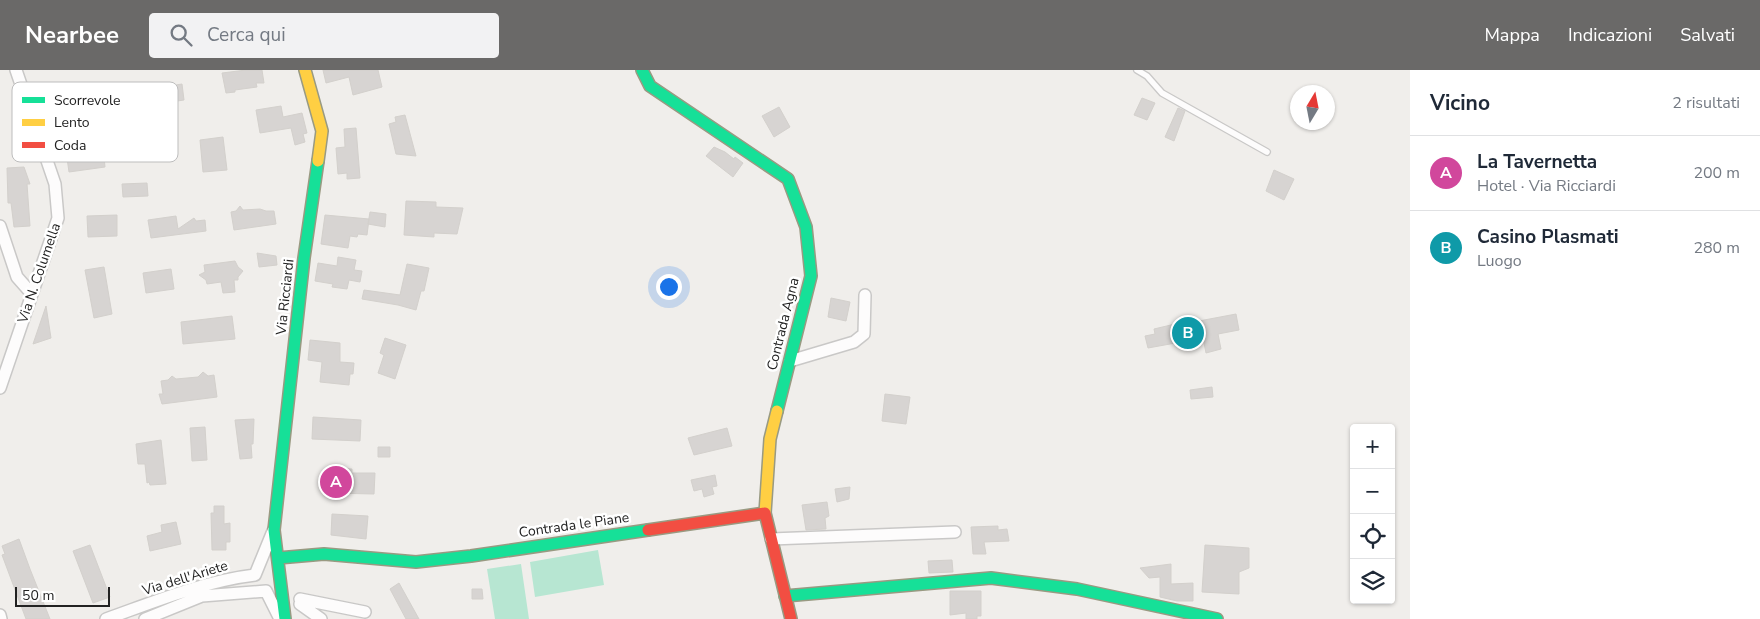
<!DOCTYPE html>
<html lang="it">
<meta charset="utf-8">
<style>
body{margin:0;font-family:"Nunito Sans",sans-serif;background:#f2f2f3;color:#1f2937}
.controls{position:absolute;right:15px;bottom:15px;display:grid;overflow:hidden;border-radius:5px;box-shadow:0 1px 4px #0004}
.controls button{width:45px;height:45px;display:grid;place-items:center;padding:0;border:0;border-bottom:1px solid #e0e1e3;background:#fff;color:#1f2937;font:25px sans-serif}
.compass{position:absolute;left:1290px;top:15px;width:45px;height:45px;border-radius:50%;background:#fff;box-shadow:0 1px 4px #0004;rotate:10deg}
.scale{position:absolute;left:15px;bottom:12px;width:95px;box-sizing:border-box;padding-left:5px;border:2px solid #222;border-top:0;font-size:14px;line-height:18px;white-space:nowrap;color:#222;-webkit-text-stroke:4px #fff;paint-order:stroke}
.you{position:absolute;left:668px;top:216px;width:18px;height:18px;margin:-12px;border:4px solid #fff;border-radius:50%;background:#1a73e8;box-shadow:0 0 0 8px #1a73e833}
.badge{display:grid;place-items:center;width:32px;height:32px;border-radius:50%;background:#6a6968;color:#fff;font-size:16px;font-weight:700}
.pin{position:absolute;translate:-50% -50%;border:2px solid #fff;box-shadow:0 1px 5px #0006}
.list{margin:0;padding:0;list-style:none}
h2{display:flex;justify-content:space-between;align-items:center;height:65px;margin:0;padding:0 20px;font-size:21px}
h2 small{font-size:16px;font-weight:400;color:#747a83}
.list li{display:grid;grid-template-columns:32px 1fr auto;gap:15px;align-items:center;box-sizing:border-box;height:75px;padding:0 20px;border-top:1px solid #e0e1e3}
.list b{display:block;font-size:19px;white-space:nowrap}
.list p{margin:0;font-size:16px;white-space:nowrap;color:#747a83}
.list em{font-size:16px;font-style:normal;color:#747a83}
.icon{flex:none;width:28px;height:28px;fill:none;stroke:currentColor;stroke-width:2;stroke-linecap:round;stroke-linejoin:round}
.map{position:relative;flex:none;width:1410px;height:549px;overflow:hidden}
header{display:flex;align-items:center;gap:30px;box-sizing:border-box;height:70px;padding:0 25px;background:#6a6968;color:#fff}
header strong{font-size:24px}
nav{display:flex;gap:28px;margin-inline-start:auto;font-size:18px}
.search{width:350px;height:45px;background:#f2f2f3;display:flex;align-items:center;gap:12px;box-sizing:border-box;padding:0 18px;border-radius:5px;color:#747a83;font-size:19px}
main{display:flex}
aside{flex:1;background:#fff}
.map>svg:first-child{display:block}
.pitch{fill:#b7e6d2}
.building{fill:#d7d4d2;stroke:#d3d0cc}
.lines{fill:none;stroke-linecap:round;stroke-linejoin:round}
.lane-casing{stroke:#c9c8c7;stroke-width:8}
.street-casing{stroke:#c9c8c7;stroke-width:14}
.fast-casing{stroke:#999a82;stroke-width:14}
.slow-casing{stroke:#999a82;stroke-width:14}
.jam-casing{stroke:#999a82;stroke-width:14}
.lane{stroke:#fdfcfc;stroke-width:5.5}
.street{stroke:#fdfcfc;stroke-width:11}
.fast{stroke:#16e098;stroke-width:11}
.slow{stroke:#ffcf43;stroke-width:11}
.jam{stroke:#f24e42;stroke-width:11}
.labels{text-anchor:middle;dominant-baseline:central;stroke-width:5;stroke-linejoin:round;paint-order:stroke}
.street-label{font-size:14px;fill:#222;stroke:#fff}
.key{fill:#fff;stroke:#bdbdbd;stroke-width:1}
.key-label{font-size:14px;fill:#222}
</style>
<header>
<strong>Nearbee</strong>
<div class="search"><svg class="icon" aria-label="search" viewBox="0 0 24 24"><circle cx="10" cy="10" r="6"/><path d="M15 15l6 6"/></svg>Cerca qui</div>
<nav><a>Mappa</a><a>Indicazioni</a><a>Salvati</a></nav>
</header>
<main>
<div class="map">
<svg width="1410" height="549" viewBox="0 0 1410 549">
<rect width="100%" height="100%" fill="#f0eeeb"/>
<!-- pitch -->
<path class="pitch" d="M 598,480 L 604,515 L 535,527 L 530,492 Z
M 521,494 L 529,549 L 495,549 L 487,499 Z"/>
<!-- building -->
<path class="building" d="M 246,0 L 262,0 L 264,13 L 256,13 L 257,17 L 235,20 L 235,22 L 226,23 L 222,3 Z
M 323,0 L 378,0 L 382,17 L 353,25 L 349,7 L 326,13 Z
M 182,14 L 184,30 L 129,38 L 127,22 L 139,20 L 140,26 L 170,21 L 170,16 Z
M 1142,28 L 1155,33 L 1147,50 L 1134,45 Z
M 281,36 L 283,47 L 302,43 L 307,63 L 303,64 L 305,72 L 295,75 L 291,58 L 260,63 L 256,40 Z
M 779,37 L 790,57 L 774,67 L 762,46 Z
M 1178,38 L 1185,41 L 1174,71 L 1165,67 Z
M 405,45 L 416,86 L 396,84 L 389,54 L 396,52 L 395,47 Z
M 356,58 L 360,108 L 347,109 L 347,103 L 338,104 L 336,78 L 345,77 L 344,59 Z
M 223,67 L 227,100 L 203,102 L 200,70 Z
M 714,77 L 725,82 L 734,89 L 735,87 L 743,93 L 733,107 L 706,86 Z
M 88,78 L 89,89 L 104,87 L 105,97 L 69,102 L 66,81 Z
M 24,97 L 30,114 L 27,114 L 30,156 L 14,157 L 11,133 L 8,133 L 7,98 Z
M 1274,100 L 1294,109 L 1284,130 L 1266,121 Z
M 147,113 L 148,126 L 123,127 L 122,114 Z
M 406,131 L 436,132 L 436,137 L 463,138 L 457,164 L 434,163 L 434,167 L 404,165 Z
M 240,136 L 243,140 L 260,139 L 266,141 L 274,141 L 276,154 L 234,160 L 231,142 L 236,141 Z
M 370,142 L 386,144 L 385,157 L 368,154 Z
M 117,145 L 117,166 L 88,167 L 87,146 Z
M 325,145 L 369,149 L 367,165 L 358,164 L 357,167 L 350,166 L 348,178 L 321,174 Z
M 176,146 L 178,159 L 194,148 L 196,151 L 205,150 L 206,161 L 151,168 L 148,150 Z
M 257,183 L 276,186 L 277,195 L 259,197 Z
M 338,187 L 356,190 L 354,200 L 362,201 L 360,212 L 349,210 L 347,219 L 332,217 L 333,214 L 315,211 L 318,193 L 337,196 Z
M 235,191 L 238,197 L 243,201 L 238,207 L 238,210 L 234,210 L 235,222 L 223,223 L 221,212 L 207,214 L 206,210 L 199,205 L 205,202 L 204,195 Z
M 407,194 L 429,198 L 424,221 L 421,221 L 416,240 L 398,235 L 362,229 L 364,220 L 400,225 Z
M 104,197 L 112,244 L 94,248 L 85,200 Z
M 171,199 L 174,219 L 146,223 L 143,203 Z
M 831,228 L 850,232 L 846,251 L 828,247 Z
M 46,236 L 51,268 L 33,274 Z
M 1236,244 L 1239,260 L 1218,264 L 1221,279 L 1206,283 L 1203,268 L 1148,278 L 1145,266 L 1155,264 L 1154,259 L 1196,249 L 1199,251 Z
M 232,246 L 235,269 L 183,274 L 181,252 Z
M 385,268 L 406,275 L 395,309 L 378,303 L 384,285 L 380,283 Z
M 310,270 L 340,273 L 340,292 L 354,293 L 353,304 L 350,304 L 349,315 L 320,312 L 322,292 L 308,290 Z
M 203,302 L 208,306 L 214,305 L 217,327 L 162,334 L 159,324 L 163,324 L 161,311 L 168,310 L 172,306 L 176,309 L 198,307 Z
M 1212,317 L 1213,327 L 1191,329 L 1190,320 Z
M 885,324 L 910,327 L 906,354 L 882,351 Z
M 313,347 L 361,350 L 360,371 L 312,369 Z
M 254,349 L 253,374 L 251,374 L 252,388 L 240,389 L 235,350 Z
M 205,357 L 207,390 L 192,391 L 190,358 Z
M 727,358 L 732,376 L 694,385 L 688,368 Z
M 161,370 L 166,414 L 150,415 L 149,412 L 147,413 L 145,394 L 138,394 L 136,374 Z
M 378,377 L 390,377 L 390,387 L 378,387 Z
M 331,398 L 352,399 L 352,403 L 375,403 L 374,424 L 331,423 Z
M 715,405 L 717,416 L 712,417 L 714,424 L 704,427 L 702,419 L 694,421 L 691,410 Z
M 850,417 L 849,429 L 837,432 L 835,419 Z
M 827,432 L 829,446 L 825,448 L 826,459 L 806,460 L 802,435 Z
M 214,436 L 224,436 L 224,454 L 230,453 L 230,472 L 226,472 L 226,480 L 212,480 L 211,443 L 214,443 Z
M 332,444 L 368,446 L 366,469 L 331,465 Z
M 176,452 L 181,474 L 150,481 L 147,466 L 162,462 L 161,455 Z
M 998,456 L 998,460 L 1007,459 L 1009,471 L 984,472 L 986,484 L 973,484 L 971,457 Z
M 19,469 L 30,499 L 50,549 L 26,549 L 2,485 L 5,484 L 2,476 Z
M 90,475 L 110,527 L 93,533 L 73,481 Z
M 1205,475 L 1249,478 L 1249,498 L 1239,502 L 1239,524 L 1202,522 Z
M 952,490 L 953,502 L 929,503 L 928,491 Z
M 1171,494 L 1171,514 L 1193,513 L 1193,531 L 1177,531 L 1160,527 L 1160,507 L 1149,508 L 1140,498 Z
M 399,513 L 419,549 L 406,549 L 390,519 Z
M 472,519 L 482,519 L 483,529 L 472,529 Z
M 950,521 L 981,521 L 981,546 L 977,546 L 977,549 L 966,549 L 966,543 L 950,545 Z"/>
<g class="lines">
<!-- lane casing -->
<g class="lane-casing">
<path id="lane" d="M 1137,0 L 1147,6 L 1162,23 L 1267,82"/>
</g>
<!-- street casing -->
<g class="street-casing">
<path id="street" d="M 0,156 L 17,207 L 32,224
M 790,291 L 854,272 L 864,264 L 865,225
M 0,318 L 58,148 L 55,114 L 16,0
M 771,469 L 955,462
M 300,529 L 365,542
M 300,534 L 321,549
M 0,545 L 1,549
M 106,549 C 154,532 204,511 255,505 L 273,461
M 145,549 L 202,526 L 266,521 L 280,549"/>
</g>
<!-- fast casing -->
<g class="fast-casing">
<path id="fast" d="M 642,0 L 650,16 L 788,109 L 806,157 L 811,206 L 777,341
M 278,488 L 324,484 L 416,492 L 471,486 L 648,460
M 785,526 L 991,508 L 1077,519 L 1217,549
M 285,549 L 274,460 L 304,188 L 318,91"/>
</g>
<!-- slow casing -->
<g class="slow-casing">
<path id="slow" d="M 305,0 L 322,61 L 318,91
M 765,443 L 770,369 L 777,341"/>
</g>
<!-- jam casing -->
<g class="jam-casing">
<path id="jam" d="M 648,460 L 765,443 L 791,549"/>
</g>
<!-- lane -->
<use href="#lane" class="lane"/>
<!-- street -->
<use href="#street" class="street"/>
<!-- fast -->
<use href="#fast" class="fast"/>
<!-- slow -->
<use href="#slow" class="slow"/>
<!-- jam -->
<use href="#jam" class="jam"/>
</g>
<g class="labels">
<!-- street labels -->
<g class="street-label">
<text transform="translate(39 203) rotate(-71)">Via N. Columella</text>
<text transform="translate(285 227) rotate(-84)">Via Ricciardi</text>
<text transform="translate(783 254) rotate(-76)">Contrada Agna</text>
<text transform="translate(574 455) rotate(-8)">Contrada le Piane</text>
<text transform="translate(185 508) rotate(-17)">Via dell'Ariete</text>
</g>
</g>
<!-- legend -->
<rect x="12" y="12" width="166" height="80" rx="8" class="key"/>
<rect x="22" y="27" width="23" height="6" fill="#16e098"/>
<rect x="22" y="49" width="23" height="7" fill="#ffcf43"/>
<rect x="22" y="72" width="23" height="6" fill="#f24e42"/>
<g class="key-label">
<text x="54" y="35">Scorrevole</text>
<text x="54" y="57">Lento</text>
<text x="54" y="80">Coda</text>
</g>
</svg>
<div class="controls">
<button>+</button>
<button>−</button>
<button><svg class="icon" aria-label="locate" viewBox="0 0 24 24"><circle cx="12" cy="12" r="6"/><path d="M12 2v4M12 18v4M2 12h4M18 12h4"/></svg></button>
<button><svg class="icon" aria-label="layers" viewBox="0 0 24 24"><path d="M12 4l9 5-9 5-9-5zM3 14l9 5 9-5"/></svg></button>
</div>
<svg class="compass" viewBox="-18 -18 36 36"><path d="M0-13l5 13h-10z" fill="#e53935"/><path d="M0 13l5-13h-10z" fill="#747a83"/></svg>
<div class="scale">50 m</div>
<div class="you"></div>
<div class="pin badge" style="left:336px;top:412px;background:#d1479c">A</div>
<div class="pin badge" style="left:1188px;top:263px;background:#0f9aa8">B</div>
</div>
<aside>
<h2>Vicino<small>2 risultati</small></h2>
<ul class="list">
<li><span class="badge" style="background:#d1479c">A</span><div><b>La Tavernetta</b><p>Hotel · Via Ricciardi</p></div><em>200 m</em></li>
<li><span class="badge" style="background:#0f9aa8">B</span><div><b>Casino Plasmati</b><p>Luogo</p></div><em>280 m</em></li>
</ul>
</aside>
</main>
